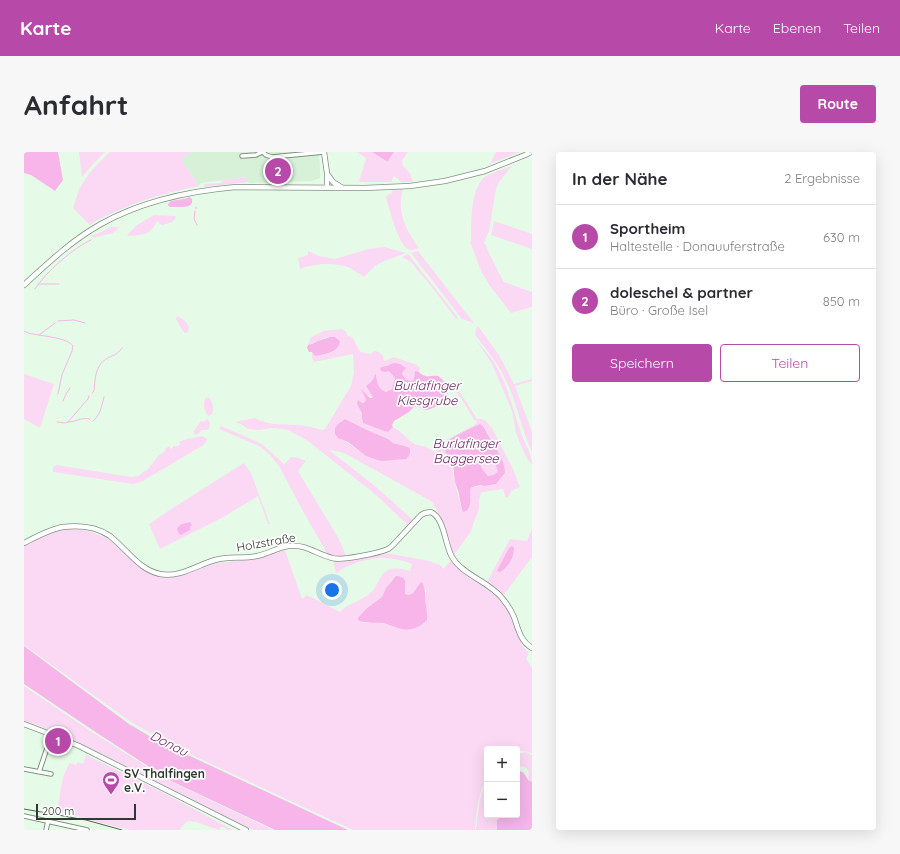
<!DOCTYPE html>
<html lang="de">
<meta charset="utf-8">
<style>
body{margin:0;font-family:Quicksand,sans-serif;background:#f7f7f7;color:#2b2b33}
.controls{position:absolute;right:12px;bottom:12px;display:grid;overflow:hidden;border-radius:4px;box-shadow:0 4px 16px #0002}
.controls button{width:36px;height:36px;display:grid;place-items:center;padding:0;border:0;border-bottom:1px solid #e1e1e2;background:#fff;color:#2b2b33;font:20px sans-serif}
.scale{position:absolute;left:12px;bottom:10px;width:100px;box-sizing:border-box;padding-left:4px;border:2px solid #303831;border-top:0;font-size:11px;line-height:14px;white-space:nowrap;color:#303831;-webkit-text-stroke:3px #fff;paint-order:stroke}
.you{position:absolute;left:308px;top:438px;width:14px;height:14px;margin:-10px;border:3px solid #fff;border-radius:50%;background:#1a73e8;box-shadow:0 0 0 6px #1a73e833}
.badge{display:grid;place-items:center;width:26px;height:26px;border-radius:50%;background:#b74aa8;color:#fff;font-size:13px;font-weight:700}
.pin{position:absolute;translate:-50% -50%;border:2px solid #fff;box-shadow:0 1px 4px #0006}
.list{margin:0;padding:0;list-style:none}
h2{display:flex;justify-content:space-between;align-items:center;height:52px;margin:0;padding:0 16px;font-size:17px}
h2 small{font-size:13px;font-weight:400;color:#7c7c81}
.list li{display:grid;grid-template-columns:26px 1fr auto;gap:12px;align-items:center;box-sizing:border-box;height:64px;padding:0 16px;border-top:1px solid #e1e1e2}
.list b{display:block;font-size:15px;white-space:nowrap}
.list p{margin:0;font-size:13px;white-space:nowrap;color:#7c7c81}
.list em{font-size:13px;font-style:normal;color:#7c7c81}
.actions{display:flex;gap:8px;padding:12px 16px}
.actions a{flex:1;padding:9px 0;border:1px solid #b74aa8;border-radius:4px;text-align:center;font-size:14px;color:#b74aa8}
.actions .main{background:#b74aa8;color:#fff}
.map{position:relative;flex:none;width:508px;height:678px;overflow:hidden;border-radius:4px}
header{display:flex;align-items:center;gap:24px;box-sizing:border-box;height:56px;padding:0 20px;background:#b74aa8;color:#fff}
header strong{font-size:19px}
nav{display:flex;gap:22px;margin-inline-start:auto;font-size:14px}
.intro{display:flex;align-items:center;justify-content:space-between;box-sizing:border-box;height:96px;padding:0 24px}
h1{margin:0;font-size:28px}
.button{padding:10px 18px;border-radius:4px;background:#b74aa8;color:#fff;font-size:14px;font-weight:700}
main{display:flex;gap:24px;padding:0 24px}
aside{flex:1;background:#fff;border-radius:4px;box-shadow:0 4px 16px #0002}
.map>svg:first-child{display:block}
.built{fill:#d6f1d8}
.green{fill:#fbd9f4;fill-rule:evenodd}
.water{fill:#f7b5ea;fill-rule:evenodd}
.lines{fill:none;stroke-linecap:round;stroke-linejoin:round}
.stream{stroke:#f7b5ea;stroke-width:1}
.street-casing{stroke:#7f9280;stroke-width:5.5}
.secondary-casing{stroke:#7f9280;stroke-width:6}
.street{stroke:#fff;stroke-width:3.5}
.secondary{stroke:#fff;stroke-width:4.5}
.rail{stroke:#556056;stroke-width:1}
.labels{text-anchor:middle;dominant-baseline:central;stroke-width:3.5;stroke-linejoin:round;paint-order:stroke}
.street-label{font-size:12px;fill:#303831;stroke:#fff}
.poi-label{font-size:12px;font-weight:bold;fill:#303831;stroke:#fff;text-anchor:start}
.water-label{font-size:13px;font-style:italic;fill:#6e2465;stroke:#fff}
</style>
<header>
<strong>Karte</strong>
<nav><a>Karte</a><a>Ebenen</a><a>Teilen</a></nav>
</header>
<div class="intro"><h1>Anfahrt</h1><a class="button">Route</a></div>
<main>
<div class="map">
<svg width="508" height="678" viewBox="0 0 508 678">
<rect width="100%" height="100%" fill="#e6fbe7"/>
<!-- built -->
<path class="built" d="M 167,0 L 295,0 L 296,17 L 296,26 L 288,29 L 225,31 L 224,30 L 222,25 L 177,31 L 175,34 L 157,7 Z"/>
<!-- green -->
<path class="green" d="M 55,0 L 81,0 L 71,10 L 58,25 Z
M 86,0 L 167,0 L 157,7 L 175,34 C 146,40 118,47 91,60 C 82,64 74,67 66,73 L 49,56 C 51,50 53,43 55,38 C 62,23 74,11 86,0 Z
M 333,0 L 348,0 L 361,9 L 366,7 L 370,0 L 384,0 L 378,9 L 379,14 L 386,21 L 389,30 L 378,30 L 370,24 L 367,30 L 335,30 L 342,6 Z
M 472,0 L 496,0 L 463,13 L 467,10 Z
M 488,14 L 475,30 L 472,37 L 465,79 L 460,91 L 462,93 L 464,99 L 476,123 L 480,130 L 508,140 L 508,155 L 487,161 L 466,134 L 458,121 L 446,90 L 447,89 C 447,73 446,35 462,24 C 469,20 480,17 488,14 Z
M 223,25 L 224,30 L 180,35 L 180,32 L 197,31 L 198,28 Z
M 379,37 C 372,60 382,78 395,96 C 393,97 388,98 386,98 C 375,97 365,55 362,46 L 362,44 L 368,41 L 369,38 Z
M 130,63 L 151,64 L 152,65 C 150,71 144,71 139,73 L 136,72 L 134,69 L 133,69 C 128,83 118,83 104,84 L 103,83 L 113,73 Z
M 470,69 L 508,82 L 508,97 L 467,83 Z
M 87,75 L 94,75 L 95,76 L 89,81 L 69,86 L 68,84 Z
M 360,95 L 382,101 L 358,110 L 351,114 L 340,125 C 336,122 331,119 326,116 C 313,110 290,111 276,117 L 274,106 L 284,103 L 284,99 L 295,104 L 311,107 L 344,97 Z
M 394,99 L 450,171 L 441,168 L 437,166 L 415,137 L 387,101 Z
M 384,102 C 401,124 418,144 434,166 L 432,167 L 411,139 L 387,110 L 378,105 Z
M 153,164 C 160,167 167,172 164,180 L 161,181 L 158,178 L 152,167 Z
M 454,174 L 475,203 L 490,232 L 508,227 L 508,229 L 491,234 L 508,280 L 508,300 C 498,279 494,256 485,235 C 476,214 465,201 451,183 L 452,178 Z
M 318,177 L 322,180 L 323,183 L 329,186 L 335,198 L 337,200 L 346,202 L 351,199 L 355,200 L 360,205 L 359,207 L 361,209 L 370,205 L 393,213 L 396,216 L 395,220 L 391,220 L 390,227 L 388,229 L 380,227 L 378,221 L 379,219 L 365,213 L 360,214 L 368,221 L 371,226 L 368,237 L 362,240 C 354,237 353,230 352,223 L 351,223 C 350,228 346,231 342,234 L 349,245 L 348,246 L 344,243 L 341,250 L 338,251 L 338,266 L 339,271 L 360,279 L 364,280 L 369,275 C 377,279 382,286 389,291 C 394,294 398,293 404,296 C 407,297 408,299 412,300 L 412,295 L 415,289 L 424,287 L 451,273 L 453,268 L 450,268 L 439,249 L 430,237 L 432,235 L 443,251 L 453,267 L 458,267 L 462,269 L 468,276 L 489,317 L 496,335 L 487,339 L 485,344 L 482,346 L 479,337 C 471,339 464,338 457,341 L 455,348 L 455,357 L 446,381 L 430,403 L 427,398 L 417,367 L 408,350 L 405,348 L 322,302 L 317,300 L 305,298 L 351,334 L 389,368 L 385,374 L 352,343 L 284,289 L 264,278 L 250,276 L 235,278 L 224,277 L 217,272 L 210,270 L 231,266 C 244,274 261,272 276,273 C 284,274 291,276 298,278 L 301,277 L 327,234 L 330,220 L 329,202 L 290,210 L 288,206 L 288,200 L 291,204 C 301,202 315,201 316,189 C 313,188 309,185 306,185 C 299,185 290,192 284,193 L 287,185 L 300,179 ZM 321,267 L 343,278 L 363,287 L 369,291 L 384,295 L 375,308 C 366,308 346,306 340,302 C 332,298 326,291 318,288 L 314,272 ZM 460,274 C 466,289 481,305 481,321 L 472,332 L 448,335 L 446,337 C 446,346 447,348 444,358 L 436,352 C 434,339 428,325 428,311 C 428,303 433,291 435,283 L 441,279 Z
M 452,188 C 458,196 466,203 471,212 C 484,233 489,258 497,281 C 501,292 508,302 508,313 L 504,308 L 498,296 L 492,281 L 488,259 L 468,212 Z
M 0,222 L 30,232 L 16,276 L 0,267 Z
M 183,245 L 185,246 C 189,250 190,257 188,262 L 185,264 C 180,261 179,252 181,247 Z
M 184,267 L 186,271 L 185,277 L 183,278 L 178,278 L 173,283 L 170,282 L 170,279 L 177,269 L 180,270 L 182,268 Z
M 197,274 L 238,292 L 260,312 L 267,305 L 275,306 L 282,309 L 274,319 L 315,387 L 322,404 L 311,405 L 304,403 L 281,363 L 255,314 L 246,303 L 237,295 L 195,277 Z
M 178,284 L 183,287 L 183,289 L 178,294 L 117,330 L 109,332 L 29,320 L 29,315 L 33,313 L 107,325 L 114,324 L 125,316 L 133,305 L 141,299 L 142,296 L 146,294 L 146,296 L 147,297 L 150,294 L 154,294 L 156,292 L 155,290 C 163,286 170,286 178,284 Z
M 462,303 L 467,305 L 474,316 L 474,320 L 469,323 L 464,324 C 458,317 451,310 462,303 Z
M 220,311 L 227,321 L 246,372 L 244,372 L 234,344 L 196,367 L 136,397 L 125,372 L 147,357 Z
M 36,377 L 62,378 L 83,386 L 111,411 L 130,424 L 156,424 L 193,411 L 236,406 L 261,398 L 278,447 L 283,443 L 316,460 C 322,452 337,449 345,442 C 354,436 354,423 364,418 C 371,415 379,417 386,419 L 388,412 C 369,405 355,404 335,410 C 326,413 319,416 312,421 L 309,409 L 316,410 L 362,401 L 405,409 L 418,414 L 419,417 L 427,408 L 432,413 C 447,424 471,437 481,452 C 489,463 492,477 497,489 L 497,492 L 505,501 L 502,507 L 508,516 L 508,601 L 496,598 L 493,599 L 493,597 L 463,597 L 463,630 C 454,635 452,667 451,678 L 329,678 L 153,596 L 107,570 L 0,493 L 0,393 ZM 372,424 L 381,428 L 381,442 L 385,443 L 389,441 L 396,431 L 402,439 L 402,455 L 371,476 C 361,470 351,470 339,471 L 343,456 L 358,445 L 362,436 Z
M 508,377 L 508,405 L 480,443 C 476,442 468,433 463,430 L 486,387 L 503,389 Z
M 0,534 L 68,580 L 146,629 L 249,678 L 229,678 L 54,590 L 27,578 L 0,569 Z
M 502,600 L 508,603 L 508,630 L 504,628 L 505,626 L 504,625 C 507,617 500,613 493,615 L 493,602 Z
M 62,603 L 138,640 L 209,678 L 204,678 L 200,675 L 197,675 L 195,678 L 172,670 L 164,669 L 156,676 L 157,678 L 106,678 L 34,660 L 35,655 L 34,654 C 37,639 37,623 46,611 L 52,613 L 54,610 L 59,612 Z
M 463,631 L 463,663 L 474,663 L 475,666 L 473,669 L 473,678 L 452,678 C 454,667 455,638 463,631 Z"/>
<!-- water -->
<path class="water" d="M 0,0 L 34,0 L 39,28 L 31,39 L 7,23 L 0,21 Z
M 348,0 L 370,0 L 364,9 L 362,9 Z
M 166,45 L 168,47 L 168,51 L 165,54 L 160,55 L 147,55 L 144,54 L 144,52 L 147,49 L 160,47 Z
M 306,185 L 311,185 L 316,189 C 315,201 300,202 291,204 L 288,200 L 285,200 L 283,196 L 284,193 L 288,192 L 294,189 Z
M 371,211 L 376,212 L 382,216 L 378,221 C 380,227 382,228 388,229 L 390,227 L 391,219 L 395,220 C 402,227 406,223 414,224 C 428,234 428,247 411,255 C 408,256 405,258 402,258 C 399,258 396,256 394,254 L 390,255 L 385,260 L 370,269 L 368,273 L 369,275 L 364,280 L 360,279 L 339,271 L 338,266 L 338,261 L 333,252 L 334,248 L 338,251 L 341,250 L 342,247 L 337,237 L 346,246 L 348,246 L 349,245 L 342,234 C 346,231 350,228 351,222 L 352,223 C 353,230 354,237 362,240 L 368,237 L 371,226 L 365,219 L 362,220 L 357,219 L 356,216 C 359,214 364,214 367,212 Z
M 321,267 L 343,278 L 364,287 L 369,291 L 384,295 L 386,297 L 386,300 L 385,304 L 382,307 L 357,309 L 342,304 L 324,290 L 314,286 L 311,282 L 311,276 L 314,272 Z
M 456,272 C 461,275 461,278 464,283 C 470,294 481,307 481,321 L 472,332 L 460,334 L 456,333 L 448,335 L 446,337 C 446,345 449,358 439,360 C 437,354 436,348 435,342 C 434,337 432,334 431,330 C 430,324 430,317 428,311 C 426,305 418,300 422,292 C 424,286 450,275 456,272 ZM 462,303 L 467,305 L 473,316 L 474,320 L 469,323 L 464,324 C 458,317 451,310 462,303 Z
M 166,370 L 168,373 L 166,375 L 166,378 L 157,383 L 155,382 L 153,377 C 156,371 160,372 166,370 Z
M 488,394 L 490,396 C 490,406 484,415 476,420 L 473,419 L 485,396 Z
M 372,424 C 376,424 378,425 381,428 L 381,442 L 385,443 L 389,441 L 396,431 L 398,430 C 402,438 401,445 402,454 C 403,459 403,463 403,468 C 394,477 383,480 371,475 C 366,474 364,472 359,471 C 351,470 341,472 334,468 L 334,466 L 343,456 L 358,445 L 362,436 Z
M 0,494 L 105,572 L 134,589 L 324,678 L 251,678 L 147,629 L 73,581 L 0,532 Z
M 496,619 L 500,621 L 504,628 L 508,630 L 508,678 L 473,678 L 473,669 L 475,666 L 474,664 L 474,663 L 493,663 L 493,620 Z"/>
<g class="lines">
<!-- stream -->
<path class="stream" d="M 172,57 L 172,55
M 171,59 L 170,67 L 173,73
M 14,132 L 35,132
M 11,137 C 22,120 49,96 67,88
M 34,169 L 50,168 L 61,171
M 0,179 L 4,181 C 15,184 43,185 49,194 L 48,199 L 38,223 L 34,242
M 15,183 L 31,171
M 68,241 L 70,239 C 71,228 71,214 82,207 C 89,203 93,203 98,196
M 39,249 L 42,242 L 46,236
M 69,269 C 76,264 78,253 80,245
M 33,270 L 41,271 L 44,270 L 64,247 L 65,244
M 44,270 C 53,270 55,265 66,267"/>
<!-- street casing -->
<g class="street-casing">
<path id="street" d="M 239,0 L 242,3 L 248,5 L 300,0
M 218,4 L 232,3 L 238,0
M 0,617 L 27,622
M 15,620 L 23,596
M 0,664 L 63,678
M 22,678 L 24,669"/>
</g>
<!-- secondary casing -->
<g class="secondary-casing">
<path id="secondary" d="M 300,0 L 303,21 L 303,36
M 304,23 L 309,30 L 317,35
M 0,133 C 24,111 48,88 77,72 C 118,49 165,39 212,35 L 340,36 L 386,34 L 421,29 L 461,19 L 501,3 L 507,0
M 0,391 C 12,385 26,377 39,375 C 55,373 73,375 86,384 C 92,389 98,395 104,401 C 113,410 122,419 136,422 C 156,426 173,413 191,408 C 205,404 219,407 233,404 C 244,402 254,395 265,394 C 282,392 292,402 308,406 C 317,409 355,401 364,397 C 366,396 368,394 369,393 L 397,363 L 401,361 L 407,360 C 420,366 421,391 427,403 C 437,423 465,429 478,446 C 483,452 487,458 490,465 C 494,476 496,489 508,496
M 0,572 L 26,582 L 55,594 L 222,678"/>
</g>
<!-- street -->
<use href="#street" class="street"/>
<!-- secondary -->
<use href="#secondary" class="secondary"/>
<!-- rail -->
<path class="rail" d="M 0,657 L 62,668 L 98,678"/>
</g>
<!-- icons -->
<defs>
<g id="stadium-pin" transform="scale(0.9)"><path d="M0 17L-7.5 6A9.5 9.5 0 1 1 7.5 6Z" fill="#b74aa8" stroke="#fff"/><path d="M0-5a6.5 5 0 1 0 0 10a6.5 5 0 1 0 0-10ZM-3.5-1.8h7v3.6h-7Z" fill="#fff"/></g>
</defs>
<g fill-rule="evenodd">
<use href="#stadium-pin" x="87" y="628"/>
</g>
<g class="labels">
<!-- street labels -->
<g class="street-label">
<text transform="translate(242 390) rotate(-10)">Holzstraße</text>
</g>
<!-- poi labels -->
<g class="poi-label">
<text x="100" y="621">SV Thalfingen<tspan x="100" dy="14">e.V.</tspan></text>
</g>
<!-- water labels -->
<g class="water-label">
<text x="403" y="233">Burlafinger<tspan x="403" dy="15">Kiesgrube</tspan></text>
<text x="442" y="291">Burlafinger<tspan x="442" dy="15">Baggersee</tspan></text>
<text transform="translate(145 591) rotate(27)">Donau</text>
</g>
</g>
</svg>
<div class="controls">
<button>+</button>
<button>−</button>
</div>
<div class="scale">200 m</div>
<div class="you"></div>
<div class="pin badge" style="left:34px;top:589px">1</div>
<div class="pin badge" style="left:254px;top:19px">2</div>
</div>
<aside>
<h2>In der Nähe<small>2 Ergebnisse</small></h2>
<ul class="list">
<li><span class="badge">1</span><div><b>Sportheim</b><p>Haltestelle · Donauuferstraße</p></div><em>630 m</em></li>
<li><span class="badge">2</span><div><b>doleschel &amp; partner</b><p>Büro · Große Isel</p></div><em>850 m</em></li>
</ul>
<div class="actions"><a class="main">Speichern</a><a>Teilen</a></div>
</aside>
</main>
